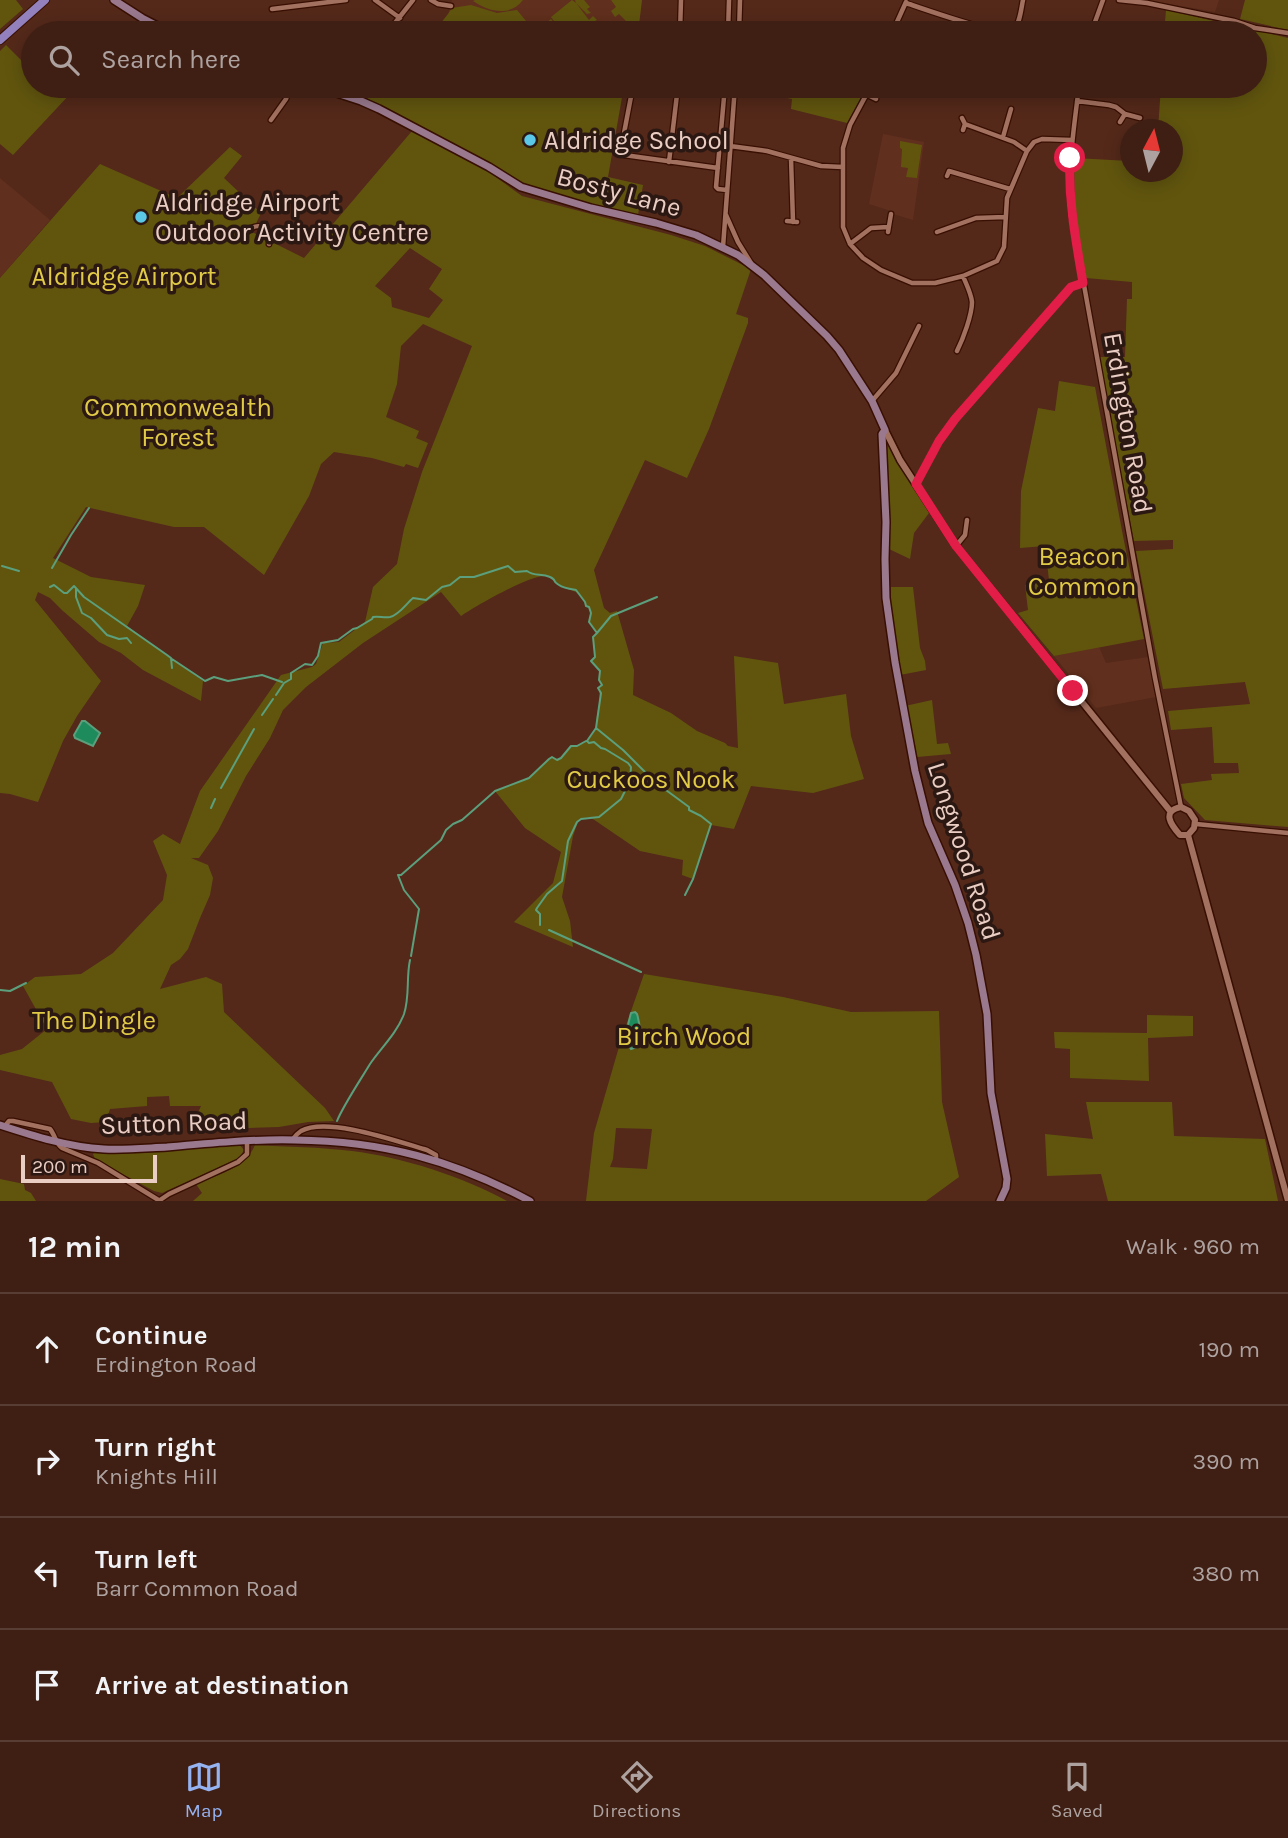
<!DOCTYPE html>
<meta charset="utf-8">
<style>
body{margin:0;font-family:Karla,sans-serif;background:#46271d;color:#f1f3f6}
.compass{position:absolute;left:1120px;top:119px;width:63px;height:63px;border-radius:50%;background:#3f1f14;box-shadow:0 4px 18px #0003;rotate:7deg}
.scale{position:absolute;left:21px;bottom:18px;width:136px;box-sizing:border-box;padding-left:7px;border:4px solid #eacec4;border-top:0;font-size:19px;line-height:24px;white-space:nowrap;color:#eacec4;-webkit-text-stroke:5px #2c1812;paint-order:stroke}
.stop{position:absolute;width:21px;height:21px;margin:-16px;border:5px solid #e11d48;border-radius:50%;background:#fff}
.stop.end{background:#e11d48;border-color:#fff;box-shadow:0 2px 7px #0008}
.list{margin:0;padding:0;list-style:none}
h2{display:flex;justify-content:space-between;align-items:center;height:91px;margin:0;padding:0 28px;font-size:30px}
h2 small{font-size:23px;font-weight:400;color:#ada2a0}
.list li{display:grid;grid-template-columns:46px 1fr auto;gap:21px;align-items:center;box-sizing:border-box;height:112px;padding:0 28px;border-top:2px solid #583d34}
.list b{display:block;font-size:26px;white-space:nowrap}
.list p{margin:0;font-size:23px;white-space:nowrap;color:#ada2a0}
.list em{font-size:23px;font-style:normal;color:#ada2a0}
.icon{flex:none;width:38px;height:38px;fill:none;stroke:currentColor;stroke-width:2;stroke-linecap:round;stroke-linejoin:round}
.map{position:relative;flex:none;width:1288px;height:1201px;overflow:hidden}
.search{position:absolute;background:#3f1f14;box-shadow:0 4px 18px #0003;left:21px;right:21px;top:21px;height:77px;display:flex;align-items:center;gap:18px;box-sizing:border-box;padding:0 24px;border-radius:38px;color:#ada2a0;font-size:26px}
.sheet{height:539px;background:#3f1f14}
nav{display:flex;justify-content:space-around;align-items:center;box-sizing:border-box;height:98px;border-top:2px solid #583d34;background:#3f1f14;font-size:19px;color:#ada2a0}
nav a{display:grid;justify-items:center;gap:4px}
nav .on{color:#95b2f1}
.map>svg:first-child{display:block}
.built{fill:#612f1d}
.green{fill:#61550e;fill-rule:evenodd}
.water{fill:#1e8b5d;stroke:#5b9f7c;stroke-width:2}
.lines{fill:none;stroke-linecap:round;stroke-linejoin:round}
.stream{stroke:#5b9f7c;stroke-width:2}
.minor-casing{stroke:#380f02;stroke-width:7}
.tertiary-casing{stroke:#380f02;stroke-width:9}
.secondary-casing{stroke:#380f02;stroke-width:10}
.primary-casing{stroke:#380f02;stroke-width:10}
.minor{stroke:#a37160;stroke-width:4.5}
.tertiary{stroke:#a37160;stroke-width:6}
.secondary{stroke:#9a798e;stroke-width:7}
.primary{stroke:#9281bd;stroke-width:8}
.route{stroke:#e11d48;stroke-width:9}
.poi-dot{fill:#5bc8e7;stroke:#2c1812;stroke-width:2.5}
.labels{text-anchor:middle;dominant-baseline:central;stroke-width:7;stroke-linejoin:round;paint-order:stroke}
.poi-label{font-size:26px;fill:#eacec4;stroke:#2c1812;text-anchor:start}
.street-label{font-size:26px;fill:#eacec4;stroke:#2c1812}
.park-label{font-size:26px;fill:#e1cb46;stroke:#2c1812}
</style>
<div class="map">
<svg width="1288" height="1201" viewBox="0 0 1288 1201">
<rect width="100%" height="100%" fill="#54291a"/>
<!-- built -->
<path class="built" d="M 452,0 L 642,0 L 638,33 L 433,33 L 448,14 Z
M 1146,0 L 1219,0 L 1215,12 Z
M 883,134 L 924,142 L 913,220 L 893,214 L 891,211 L 869,204 Z
M 0,178 L 50,220 L 0,278 Z
M 1099,647 L 1106,663 L 1148,657 L 1156,697 L 1096,708 L 1054,656 Z"/>
<!-- green -->
<path class="green" d="M 0,0 L 16,0 L 23,9 L 0,29 Z
M 475,0 L 523,0 C 510,17 489,12 473,1 Z
M 572,0 L 576,3 L 575,0 L 584,0 L 590,7 L 587,9 L 591,13 L 587,14 L 576,3 L 589,20 L 593,16 L 597,20 L 593,22 L 591,21 L 600,33 L 564,33 L 561,30 L 563,27 L 560,29 L 551,17 Z
M 611,0 L 642,0 L 638,33 L 619,14 L 615,17 L 611,11 L 616,7 Z
M 1245,0 L 1288,0 L 1288,30 L 1240,19 Z
M 471,5 L 497,13 L 517,10 L 535,32 L 551,19 L 562,33 L 433,33 L 448,14 L 452,8 Z
M 1166,10 L 1288,38 L 1288,827 L 1205,820 L 1184,798 L 1181,784 L 1212,780 L 1211,774 L 1239,773 L 1238,763 L 1214,763 L 1212,727 L 1171,730 L 1168,711 L 1250,704 L 1245,682 L 1163,689 L 1136,551 L 1173,549 L 1173,540 L 1134,541 L 1099,357 L 1125,357 L 1127,299 L 1132,299 L 1132,282 L 1086,278 L 1075,212 L 1074,158 L 1130,161 L 1130,172 L 1172,172 L 1172,130 L 1158,129 L 1161,86 L 1255,86 L 1255,33 L 1164,33 Z
M 6,45 L 33,72 L 33,86 L 47,86 L 50,89 L 71,93 L 13,155 L 0,144 L 0,51 Z
M 349,86 L 624,86 L 608,177 L 643,185 L 638,215 L 556,195 L 523,184 L 379,104 L 347,89 Z
M 762,86 L 863,86 L 867,87 L 847,123 L 791,109 L 792,99 L 762,93 Z
M 412,131 L 486,170 L 522,196 L 671,235 L 705,246 L 751,269 L 736,314 L 748,318 L 748,323 L 709,429 L 687,478 L 645,460 L 594,570 L 604,608 L 610,613 L 617,611 L 634,670 L 633,695 L 671,713 L 697,731 L 725,743 L 728,746 L 738,748 L 734,656 L 778,663 L 784,704 L 846,694 L 851,736 L 864,779 L 813,793 L 751,786 L 734,829 L 711,825 L 693,879 L 682,875 L 683,860 L 640,851 L 590,817 L 579,819 L 573,836 L 562,897 L 570,921 L 573,947 L 514,922 L 553,883 L 561,852 L 525,828 L 495,791 L 529,778 L 549,759 L 552,757 L 557,759 L 561,758 L 571,746 C 582,747 593,738 596,727 C 597,723 596,719 597,715 C 598,707 602,697 598,688 L 602,685 L 599,680 L 600,671 L 591,661 L 595,657 L 593,637 L 597,632 L 589,622 L 591,613 L 589,607 L 586,606 C 582,595 578,592 568,589 C 565,588 561,587 558,585 C 553,581 553,577 545,576 C 530,575 475,606 461,616 L 441,592 L 363,643 L 306,687 L 283,710 L 270,738 L 246,776 L 218,831 L 199,858 L 191,858 L 208,865 L 213,878 L 210,895 L 200,918 L 188,949 L 180,959 L 171,965 L 160,989 L 206,977 L 222,984 L 224,1012 L 325,1108 L 334,1121 L 308,1122 L 279,1127 L 190,1130 L 201,1106 L 170,1106 L 169,1096 L 147,1097 L 147,1106 L 110,1109 L 106,1122 L 91,1123 L 71,1119 L 52,1082 L 0,1070 L 0,1055 L 22,1049 L 47,1029 L 23,986 L 35,977 L 81,974 L 113,953 L 163,900 L 167,875 L 153,841 L 163,834 L 180,844 L 200,791 L 281,675 L 312,667 L 316,664 L 323,643 L 339,642 L 365,622 L 373,587 L 397,564 L 404,529 L 422,472 L 472,346 L 423,324 L 401,346 L 397,384 L 386,417 L 419,431 L 416,438 L 428,443 L 418,468 L 406,464 L 404,467 L 372,458 L 334,452 L 321,464 L 309,496 L 264,575 L 204,527 L 174,527 L 86,507 L 53,558 L 91,577 L 145,585 L 138,606 L 127,626 L 203,681 L 201,701 L 143,670 L 121,653 L 99,642 L 63,611 L 50,598 L 38,592 L 35,600 L 101,681 L 77,716 L 63,741 L 38,802 L 10,794 L 0,793 L 0,278 L 100,164 L 177,198 L 230,147 L 242,156 L 224,178 L 261,213 L 252,232 L 304,258 ZM 410,248 L 442,269 L 429,289 L 443,300 L 429,318 L 392,307 L 391,298 L 375,286 Z
M 900,141 L 922,145 L 917,178 L 906,177 L 908,168 L 901,167 L 902,149 L 900,148 Z
M 1059,381 L 1095,387 L 1123,536 L 1144,639 L 1054,656 L 1018,613 L 1028,610 L 1025,585 L 1049,580 L 1045,546 L 1020,548 L 1021,491 L 1038,408 L 1055,411 Z
M 886,443 L 889,443 L 929,513 L 914,533 L 910,559 L 889,549 L 889,525 L 890,521 L 889,519 Z
M 891,587 L 913,587 L 920,648 L 925,661 L 926,670 L 900,675 L 891,604 Z
M 932,700 L 937,744 L 948,743 L 951,754 L 917,757 L 905,706 Z
M 644,974 L 783,997 L 851,1012 L 939,1011 L 942,1102 L 959,1177 L 926,1201 L 586,1201 L 594,1133 L 621,1040 ZM 616,1128 L 652,1129 L 647,1169 L 610,1167 L 613,1159 Z
M 1147,1015 L 1193,1016 L 1193,1036 L 1148,1038 L 1149,1081 L 1070,1078 L 1070,1049 L 1055,1048 L 1054,1032 L 1147,1033 Z
M 1086,1102 L 1172,1102 L 1174,1136 L 1265,1139 L 1278,1201 L 1108,1201 L 1101,1174 L 1047,1176 L 1045,1134 L 1093,1139 Z
M 239,1144 L 244,1150 L 239,1158 L 162,1193 L 154,1191 L 95,1159 L 93,1154 L 96,1151 Z
M 255,1145 C 287,1147 320,1147 352,1151 C 402,1157 464,1177 507,1201 L 193,1201 L 202,1193 L 196,1184 C 218,1175 245,1168 255,1145 Z
M 0,1179 L 24,1184 L 25,1190 L 31,1193 L 36,1201 L 0,1201 Z"/>
<!-- water -->
<path class="water" d="M 82,721 L 85,721 L 100,733 L 93,746 L 75,738 L 74,735 Z
M 635,1012 L 637,1014 C 640,1024 641,1037 637,1047 L 631,1049 C 623,1038 628,1025 631,1013 Z"/>
<g class="lines">
<!-- stream -->
<path class="stream" d="M 2,566 L 19,571
M 52,568 L 71,535 L 89,508
M 50,587 L 54,585 L 64,593 L 67,593 L 74,586 L 84,597 L 167,655 L 171,658 L 172,668
M 76,589 L 76,597 L 82,613 L 91,618 L 107,635 L 119,639 L 127,638 L 131,643
M 597,633 L 611,616 L 657,597
M 172,659 L 205,681 L 214,677 L 228,681 L 262,675 L 282,682
M 276,695 L 284,683 L 291,679 L 291,673 L 305,664 L 312,665 L 318,656 L 321,643 L 338,640 L 353,629 L 357,628 L 372,619 L 373,617 C 379,616 384,618 390,617 C 399,615 406,604 413,598 L 426,600 L 442,587 L 450,585 L 460,577 L 474,577 L 508,566 L 515,572 L 527,571 C 535,577 541,573 550,577 C 558,581 551,580 559,585 C 563,588 570,589 576,590 L 585,602 L 586,606 L 589,607 L 591,613 L 589,622 L 597,633 L 593,637 L 595,657 L 591,661 L 600,671 L 599,680 L 602,685 L 598,688 L 601,693 L 596,728 L 587,741 L 589,743 L 594,742 L 601,748 L 605,749 L 628,763 L 631,767 L 630,781 L 621,799 L 599,817 L 581,819 L 577,822 L 568,841 L 562,881 L 547,894 L 537,908 L 536,910 L 540,914 L 540,925
M 262,715 L 273,699
M 596,728 L 623,750 L 655,782 L 689,807 L 689,810 L 701,816 L 711,824 L 693,879 L 685,895
M 221,788 L 254,729
M 211,808 L 215,799
M 549,930 L 641,972
M 411,956 L 419,909 L 404,890 L 398,875 L 401,875 L 441,840 L 446,830 L 453,824 L 462,820 L 495,791 L 529,778 L 549,759 L 552,757 L 557,760 L 561,758 L 571,746 L 577,746 L 586,741
M 0,990 L 10,991 L 26,983
M 337,1121 C 343,1106 361,1079 370,1064 C 381,1048 397,1033 404,1014 C 410,996 406,978 410,960"/>
<!-- minor casing -->
<g class="minor-casing">
<path id="minor" d="M 375,0 L 400,18
M 431,0 L 438,4 L 451,6
M 1119,0 L 1147,3 L 1234,21 L 1255,28 L 1288,33
M 906,3 C 921,8 1002,37 1012,31 C 1020,26 1021,9 1023,0
M 272,9 L 346,0
M 387,33 L 413,0
M 680,33 L 681,0
M 728,33 L 729,0
M 739,33 L 740,0
M 892,33 L 906,2
M 1091,33 L 1103,0
M 1130,33 L 1131,33
M 1138,33 L 1139,25
M 633,86 L 621,149 L 624,155 L 718,168
M 725,86 L 716,187 L 718,189 L 727,190
M 871,86 L 850,125 L 843,148 L 843,227 L 850,244 L 863,258 L 881,270 L 912,283 L 935,283 L 963,276 L 997,261 L 1004,247 L 1007,198 L 1027,151 L 1034,142 L 1042,139 L 1072,140
M 1079,86 C 1074,128 1067,170 1071,213 L 1155,678 L 1181,807
M 963,91 L 972,94
M 338,93 L 344,86
M 866,94 L 876,99
M 1077,101 L 1109,105 L 1116,107 L 1125,114 L 1140,118
M 962,118 L 965,124 L 963,130
M 271,120 L 286,99 L 291,86
M 1120,122 L 1125,114
M 965,124 L 1014,142 L 1027,151
M 1003,137 L 1011,109
M 730,146 L 767,151 L 821,166 L 843,167
M 791,158 L 793,222
M 669,162 L 678,86
M 947,176 L 949,171 L 1010,189
M 726,215 L 738,242 L 751,263
M 787,221 L 797,222
M 888,232 L 891,214
M 937,232 L 976,218 L 1005,217
M 246,233 C 257,220 272,227 269,244
M 850,244 L 871,228 L 888,227
M 723,247 L 735,86
M 957,351 C 963,339 972,315 972,302 C 971,293 966,284 963,276
M 872,401 L 896,373 L 919,326
M 916,483 L 939,441 L 955,419 L 1071,287 L 1083,283
M 956,546 L 965,535 L 967,520
M 1196,824 L 1288,833
M 5,1126 L 9,1121 L 13,1121 L 50,1129 C 55,1135 56,1144 62,1148 L 98,1163 L 160,1201
M 293,1139 C 295,1136 298,1133 301,1131 C 327,1116 399,1142 427,1150 L 436,1155 L 436,1160
M 160,1200 L 169,1194 L 238,1162 L 247,1154 L 247,1141"/>
</g>
<!-- tertiary casing -->
<g class="tertiary-casing">
<path id="tertiary" d="M 885,430 L 900,460 L 956,546 L 1171,812
M 1181,807 L 1189,811 L 1195,820 L 1194,828 L 1188,835 L 1180,835 C 1171,825 1161,811 1181,807 Z
M 1188,835 L 1288,1201"/>
</g>
<!-- secondary casing -->
<g class="secondary-casing">
<path id="secondary" d="M 114,0 L 142,18 L 171,33
M 315,86 L 361,101 L 379,109 L 489,167 L 521,187 L 591,208 L 656,223 L 696,235 L 738,255 L 764,275 L 827,336 L 839,350 L 872,401 L 885,430 L 882,434 L 886,522 L 885,559 L 886,598 L 895,662 L 915,771 L 928,823 L 955,885 L 968,923 L 976,955 L 987,1014 L 991,1093 L 1007,1179 L 1006,1188 L 1000,1201
M 0,1125 C 34,1136 68,1147 104,1149 C 125,1150 146,1148 167,1147 C 210,1143 253,1139 295,1140 C 384,1141 452,1160 530,1201"/>
</g>
<!-- primary casing -->
<g class="primary-casing">
<path id="primary" d="M 0,40 L 45,0"/>
</g>
<!-- minor -->
<use href="#minor" class="minor"/>
<!-- tertiary -->
<use href="#tertiary" class="tertiary"/>
<!-- secondary -->
<use href="#secondary" class="secondary"/>
<!-- primary -->
<use href="#primary" class="primary"/>
</g>
<g class="lines">
<!-- route -->
<path class="route" d="M 1070,158 C 1068,202 1076,240 1083,283 L 1071,287 L 955,419 L 939,441 L 916,484 L 956,546 L 1073,691"/>
</g>
<!-- markers -->
<g class="poi-dot">
<circle cx="530" cy="140" r="7"/>
<circle cx="141" cy="217" r="7"/>
</g>
<g class="labels">
<!-- poi labels -->
<g class="poi-label">
<text x="544" y="140">Aldridge School</text>
<text x="155" y="202">Aldridge Airport<tspan x="155" dy="30">Outdoor Activity Centre</tspan></text>
</g>
<!-- street labels -->
<g class="street-label">
<text transform="translate(619 192) rotate(15)">Bosty Lane</text>
<text transform="translate(1128 423) rotate(80)">Erdington Road</text>
<text transform="translate(964 851) rotate(72)">Longwood Road</text>
<text transform="translate(174 1123) rotate(-2)">Sutton Road</text>
</g>
<!-- park labels -->
<g class="park-label">
<text x="124" y="276">Aldridge Airport</text>
<text x="178" y="407">Commonwealth<tspan x="178" dy="30">Forest</tspan></text>
<text x="1082" y="556">Beacon<tspan x="1082" dy="30">Common</tspan></text>
<text x="651" y="779">Cuckoos Nook</text>
<text x="94" y="1020">The Dingle</text>
<text x="684" y="1036">Birch Wood</text>
</g>
</g>
</svg>
<svg class="compass" viewBox="-18 -18 36 36"><path d="M0-13l5 13h-10z" fill="#e53935"/><path d="M0 13l5-13h-10z" fill="#ada2a0"/></svg>
<div class="scale">200 m</div>
<div class="stop" style="left:1070px;top:158px"></div>
<div class="stop end" style="left:1073px;top:691px"></div>
<div class="search"><svg class="icon" aria-label="search" viewBox="0 0 24 24"><circle cx="10" cy="10" r="6"/><path d="M15 15l6 6"/></svg>Search here</div>
</div>
<section class="sheet">
<h2>12 min<small>Walk · 960 m</small></h2>
<ul class="list">
<li><svg class="icon" aria-label="ahead" viewBox="0 0 24 24"><path d="M12 20V5M6 11l6-6 6 6"/></svg><div><b>Continue</b><p>Erdington Road</p></div><em>190 m</em></li>
<li><svg class="icon" aria-label="right" viewBox="0 0 24 24"><path d="M7 20v-9h11M14 6l5 5-5 5"/></svg><div><b>Turn right</b><p>Knights Hill</p></div><em>390 m</em></li>
<li><svg class="icon" aria-label="left" viewBox="0 0 24 24"><path d="M17 20v-9H6M10 6l-5 5 5 5"/></svg><div><b>Turn left</b><p>Barr Common Road</p></div><em>380 m</em></li>
<li><svg class="icon" aria-label="arrive" viewBox="0 0 24 24"><path d="M6 21V4h12l-3 4 3 4H6"/></svg><div><b>Arrive at destination</b></div></li>
</ul>
</section>
<nav>
<a class="on"><svg class="icon" aria-label="map" viewBox="0 0 24 24"><path d="M3 6l6-2 6 2 6-2v14l-6 2-6-2-6 2zM9 4v14M15 6v14"/></svg>Map</a>
<a><svg class="icon" aria-label="directions" viewBox="0 0 24 24"><path d="M12 3l9 9-9 9-9-9zM9 14v-3h6M13 9l2 2-2 2"/></svg>Directions</a>
<a><svg class="icon" aria-label="saved" viewBox="0 0 24 24"><path d="M7 4h10v16l-5-4-5 4z"/></svg>Saved</a>
</nav>
